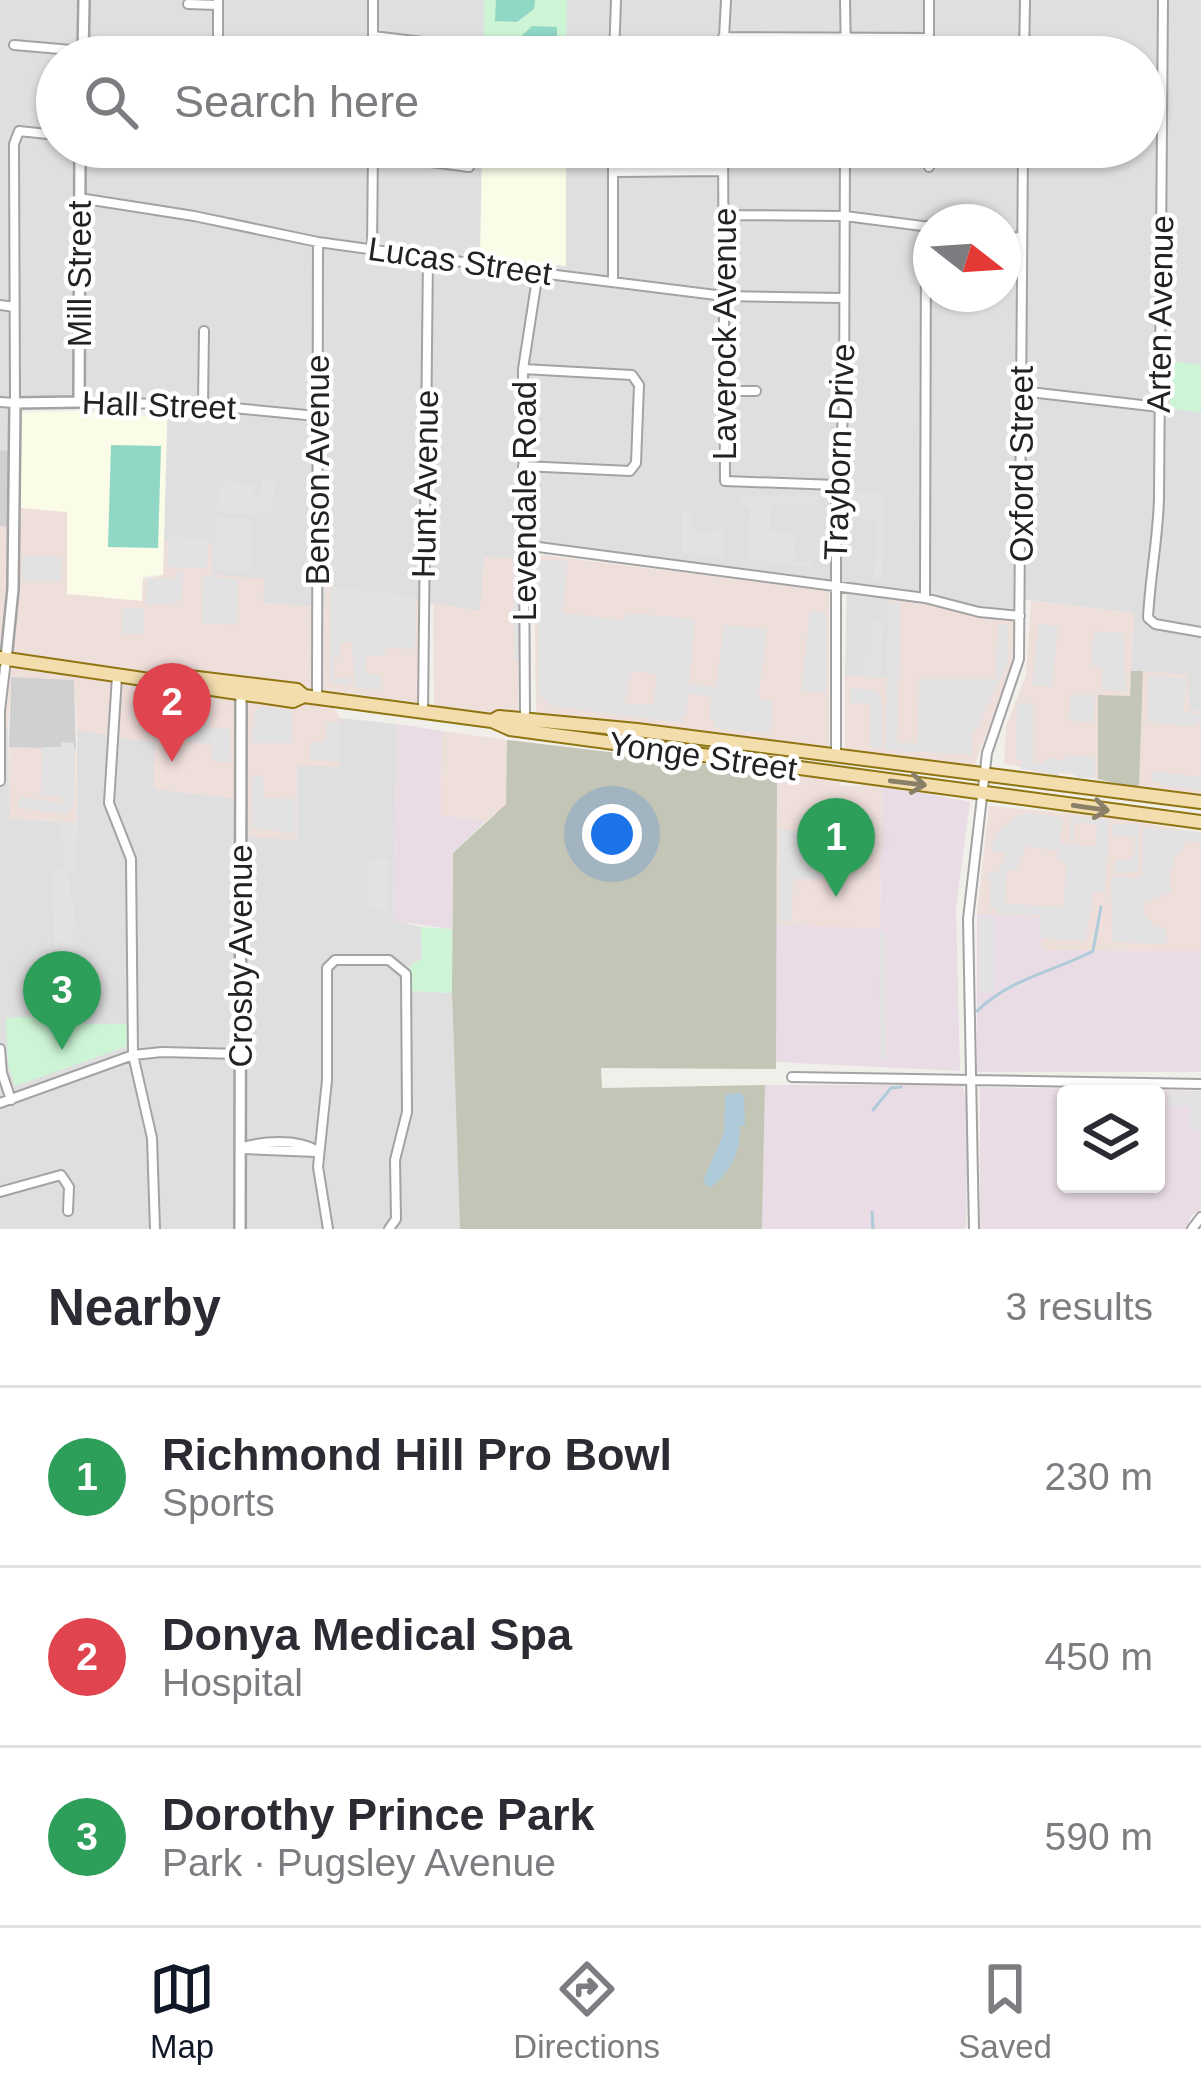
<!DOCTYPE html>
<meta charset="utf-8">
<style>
body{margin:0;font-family:Helvetica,sans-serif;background:#f2f2f3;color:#2b2b33}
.controls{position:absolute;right:36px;bottom:36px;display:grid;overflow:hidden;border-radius:12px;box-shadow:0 3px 9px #0004}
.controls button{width:108px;height:108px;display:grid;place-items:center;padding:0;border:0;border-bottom:3px solid #e1e1e2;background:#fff;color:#2b2b33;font:60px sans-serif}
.compass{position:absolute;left:913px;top:204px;width:108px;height:108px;border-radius:50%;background:#fff;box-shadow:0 3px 9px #0004;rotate:107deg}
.you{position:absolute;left:612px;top:834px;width:42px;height:42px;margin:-30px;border:9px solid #fff;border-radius:50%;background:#1a73e8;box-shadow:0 0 0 18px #1a73e833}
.badge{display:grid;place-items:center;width:78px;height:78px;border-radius:50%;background:#111827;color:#fff;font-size:39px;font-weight:700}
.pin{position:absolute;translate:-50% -99px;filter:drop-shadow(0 3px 6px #0008)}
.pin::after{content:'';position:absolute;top:63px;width:42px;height:36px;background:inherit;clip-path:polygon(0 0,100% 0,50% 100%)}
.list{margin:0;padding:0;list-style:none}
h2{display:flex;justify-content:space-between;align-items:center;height:156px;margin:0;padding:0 48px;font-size:51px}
h2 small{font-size:39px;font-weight:400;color:#7c7c81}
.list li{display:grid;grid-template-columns:78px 1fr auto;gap:36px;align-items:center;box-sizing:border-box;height:180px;padding:0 48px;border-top:3px solid #e1e1e2}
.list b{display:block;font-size:45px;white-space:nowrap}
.list p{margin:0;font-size:39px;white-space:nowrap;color:#7c7c81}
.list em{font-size:39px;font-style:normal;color:#7c7c81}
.icon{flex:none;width:66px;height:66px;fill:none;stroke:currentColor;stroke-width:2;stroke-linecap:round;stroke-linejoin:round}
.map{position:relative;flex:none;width:1201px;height:1229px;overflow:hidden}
.search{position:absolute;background:#fff;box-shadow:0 3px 9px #0004;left:36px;right:36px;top:36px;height:132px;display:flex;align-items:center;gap:30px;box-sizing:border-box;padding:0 42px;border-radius:66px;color:#7c7c81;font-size:45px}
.sheet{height:696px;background:#fff}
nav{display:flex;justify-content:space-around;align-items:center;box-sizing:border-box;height:168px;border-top:3px solid #e1e1e2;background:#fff;font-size:33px;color:#7c7c81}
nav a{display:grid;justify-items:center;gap:6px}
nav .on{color:#111827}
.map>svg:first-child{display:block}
.residential{fill:#e0dfdf;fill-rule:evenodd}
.commercial{fill:#efdfdb}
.industrial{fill:#e9dce5;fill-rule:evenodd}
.education{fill:#fafce7}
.religious{fill:#d0d0d0}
.construction{fill:#c3c5b6}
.park{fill:#cdf5d5}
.pitch{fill:#91d7c5}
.parking{fill:#e2e2e2;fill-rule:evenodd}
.water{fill:#afcad9}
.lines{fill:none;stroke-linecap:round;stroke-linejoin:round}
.stream{stroke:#afcad9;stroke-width:3}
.minor-casing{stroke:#a3a3a3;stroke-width:12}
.tertiary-casing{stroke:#a3a3a3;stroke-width:14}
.primary-casing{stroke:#8f7511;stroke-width:16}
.minor{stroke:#fff;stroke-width:8}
.tertiary{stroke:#fff;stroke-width:9}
.primary{stroke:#f3ddad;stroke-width:12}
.oneway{stroke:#8a8068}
.labels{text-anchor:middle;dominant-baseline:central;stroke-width:9;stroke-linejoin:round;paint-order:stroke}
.street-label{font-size:33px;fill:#222;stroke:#fff}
</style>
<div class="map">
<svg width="1201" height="1229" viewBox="0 0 1201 1229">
<rect width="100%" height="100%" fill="#f1efea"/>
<!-- residential -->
<path class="residential" d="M 0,0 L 1201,0 L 1201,712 L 1188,710 L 1188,675 L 1131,671 L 1134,613 L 1018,599 L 1016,611 L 985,609 L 889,590 L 887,678 L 845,676 L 847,583 L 537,544 L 519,543 L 519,558 L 480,611 L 327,586 L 325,608 L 263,603 L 211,575 L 213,543 L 164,541 L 168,404 L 73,395 L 8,402 L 10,451 L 0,450 ZM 57,57 L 1144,57 L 1144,147 L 57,147 ZM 931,222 L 1003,222 L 1003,294 L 931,294 Z
M 340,718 L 397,724 L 393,920 L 421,927 L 422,958 L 409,967 L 411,991 L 452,993 L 460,1229 L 0,1229 L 0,730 L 8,730 L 10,818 L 77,823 L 77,730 L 155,742 L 155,789 L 248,800 L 296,840 L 297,764 L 340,767 Z"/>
<!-- commercial -->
<path class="commercial" d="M 21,508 L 67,512 L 67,595 L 163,575 L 164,541 L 213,543 L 212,574 L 264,579 L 263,603 L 325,608 L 326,586 L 420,601 L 422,703 L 323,690 L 340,718 L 340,767 L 297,765 L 297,840 L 249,837 L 248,800 L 154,789 L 155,743 L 77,730 L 74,680 L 11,677 L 8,730 L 0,730 L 0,526 L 21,526 Z
M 534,554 L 829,591 L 829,750 L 536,714 Z
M 484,557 L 519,558 L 518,716 L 434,708 L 433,603 L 480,611 Z
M 889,597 L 932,604 L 974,617 L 1014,621 L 1015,657 L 974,767 L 845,751 L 845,676 L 887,678 Z
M 1031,601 L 1134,613 L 1130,696 L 1098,696 L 1098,779 L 1004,764 L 1006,726 L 1026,675 Z
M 1143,671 L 1188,675 L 1189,710 L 1201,712 L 1201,796 L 1139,789 Z
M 442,731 L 507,740 L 506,804 L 485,822 L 441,815 Z
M 9,747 L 76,749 L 77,823 L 10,818 Z
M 777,772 L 838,781 L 841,786 L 882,785 L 880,930 L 776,924 Z
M 989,806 L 1112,817 L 1201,833 L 1201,951 L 1041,950 L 1039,917 L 977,914 Z"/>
<!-- industrial -->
<path class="industrial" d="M 397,724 L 442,731 L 441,815 L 485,822 L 453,853 L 452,929 L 393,921 Z
M 882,785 L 970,802 L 956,907 L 960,1071 L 776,1062 L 776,924 L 880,929 Z
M 977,914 L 1040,917 L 1042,950 L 1201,951 L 1201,1072 L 977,1072 Z
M 765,1085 L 962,1085 L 968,1105 L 966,1229 L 762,1229 Z
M 980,1087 L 1201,1091 L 1201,1210 L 1192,1215 L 1186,1229 L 980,1229 ZM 1066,1094 L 1156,1094 L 1156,1184 L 1066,1184 Z"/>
<!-- education -->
<path class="education" d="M 482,147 L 566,147 L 566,266 L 480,257 Z
M 76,411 L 167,418 L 163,575 L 143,576 L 142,601 L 67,594 L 67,512 L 21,508 L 21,413 Z"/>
<!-- religious -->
<path class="religious" d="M 0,450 L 10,451 L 9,527 L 0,526 Z
M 11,677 L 74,680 L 76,749 L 9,747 Z"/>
<!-- construction -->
<path class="construction" d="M 1131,671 L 1143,671 L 1139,789 L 1098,779 L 1098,695 L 1130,696 Z
M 507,740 L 777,772 L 776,1069 L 601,1068 L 602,1088 L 765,1085 L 762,1229 L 460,1229 L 452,993 L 453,853 L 506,804 Z"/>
<!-- park -->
<path class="park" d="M 484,0 L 567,0 L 566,57 L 483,57 Z
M 1169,361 L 1201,365 L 1201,412 L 1170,409 Z
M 421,927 L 452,929 L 452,993 L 410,991 L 409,967 L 422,958 Z
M 73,1014 L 74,1024 L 128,1024 L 128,1046 L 15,1086 L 8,1065 L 6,1018 Z"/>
<!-- pitch -->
<path class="pitch" d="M 496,0 L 535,0 L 534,9 L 517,22 L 495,21 Z
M 532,26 L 557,27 L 557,57 L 513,57 L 513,44 Z
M 111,445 L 161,446 L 158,548 L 108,547 Z"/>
<!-- parking -->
<path class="parking" d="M 262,478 L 275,479 L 272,511 L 262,511 L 261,504 L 259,515 L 216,512 L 219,487 L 224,487 L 224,481 L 254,484 L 253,494 L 261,495 Z
M 850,494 L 884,494 L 882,579 L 874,578 L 876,519 L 850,518 Z
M 818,495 L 818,504 L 770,505 L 770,531 L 793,531 L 795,562 L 811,563 L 811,568 L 748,559 L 750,507 L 742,506 L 743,496 Z
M 693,510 L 693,532 L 723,530 L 723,557 L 682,552 L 682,512 Z
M 217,517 L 251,520 L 252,573 L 244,569 L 243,574 L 216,571 L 216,564 L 211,563 Z
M 169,537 L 208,538 L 207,568 L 168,567 Z
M 22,556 L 62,557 L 61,581 L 22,581 Z
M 513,556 L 519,556 L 520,661 L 514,661 Z
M 538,560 L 568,561 L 562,613 L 624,620 L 626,613 L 695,619 L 689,684 L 716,687 L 724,625 L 767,629 L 758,699 L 773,701 L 770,734 L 714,728 L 714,721 L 710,720 L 711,696 L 688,694 L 686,716 L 682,716 L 682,723 L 550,706 L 538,693 ZM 632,671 L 657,674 L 653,705 L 624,704 Z
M 176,572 L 183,572 L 182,601 L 176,601 L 175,605 L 146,604 L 147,578 L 175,579 Z
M 203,575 L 238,580 L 237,625 L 202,623 Z
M 330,588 L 416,596 L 415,649 L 386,648 L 384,656 L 367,656 L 365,673 L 381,676 L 381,690 L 355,688 L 352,642 L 340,643 L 340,657 L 334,658 L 334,678 L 350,678 L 350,686 L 330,683 Z
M 889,603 L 901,603 L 897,743 L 918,743 L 919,679 L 996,679 L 998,624 L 1008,624 L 1008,664 L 976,730 L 973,730 L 971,755 L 885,750 Z
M 123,608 L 144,609 L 143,634 L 122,634 Z
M 810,611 L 826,613 L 826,693 L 801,691 Z
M 873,622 L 883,622 L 880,678 L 864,677 L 865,655 L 872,654 Z
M 1039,624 L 1058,626 L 1052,687 L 1032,685 Z
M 1094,631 L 1123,633 L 1126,692 L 1102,689 L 1103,667 L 1091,665 Z
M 1149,675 L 1187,678 L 1184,712 L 1201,714 L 1201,724 L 1195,723 L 1195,727 L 1148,722 Z
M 850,688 L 874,690 L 881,696 L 882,748 L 870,747 L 870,703 L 850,703 Z
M 158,693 L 209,699 L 210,728 L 230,728 L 231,762 L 213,761 L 212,745 L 158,737 Z
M 1070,695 L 1095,695 L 1094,722 L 1069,721 Z
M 1033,703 L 1033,762 L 1044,763 L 1046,758 L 1065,760 L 1066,756 L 1095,757 L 1095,778 L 1076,778 L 1075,774 L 1060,771 L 1058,776 L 1021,769 L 1022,760 L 1016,760 L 1017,704 Z
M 260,706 L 292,710 L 292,743 L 252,743 L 254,714 Z
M 340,722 L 340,762 L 310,759 L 310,742 L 326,742 L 326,723 Z
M 61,742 L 74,743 L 74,806 L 70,806 L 68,814 L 17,808 L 20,797 L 61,803 L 62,797 L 41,796 L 42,747 L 61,747 Z
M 1152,771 L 1201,777 L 1201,790 L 1162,786 L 1162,782 L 1151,781 Z
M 253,775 L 263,776 L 264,798 L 295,799 L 295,833 L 252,828 Z
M 1031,813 L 1063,818 L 1060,843 L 1096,847 L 1097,824 L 1075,823 L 1073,841 L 1069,842 L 1071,816 L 1109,820 L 1105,892 L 1094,892 L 1085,941 L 1041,938 L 1040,915 L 997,914 L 996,908 L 990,909 L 989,872 L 999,871 L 1006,853 L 991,851 L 996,833 L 1017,815 ZM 1027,846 L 1058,851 L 1058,861 L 1063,861 L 1066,866 L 1064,907 L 1005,904 L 1007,871 L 1016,870 Z
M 59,821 L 78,822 L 76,873 L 65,874 L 70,877 L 70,899 L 74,900 L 73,951 L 55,951 L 52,870 L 64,869 L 64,840 L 59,839 Z
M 1112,824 L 1139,824 L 1139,872 L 1115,873 L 1115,860 L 1131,859 L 1135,853 L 1135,838 L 1113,835 Z
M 1143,828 L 1201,832 L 1201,842 L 1186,842 L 1181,851 L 1174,855 L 1174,865 L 1170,868 L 1171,892 L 1145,903 L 1143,913 L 1154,925 L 1166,929 L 1167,944 L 1112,942 L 1111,877 L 1142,878 Z
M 778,829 L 847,835 L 847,879 L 793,879 L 792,921 L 778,922 Z
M 369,858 L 389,859 L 387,910 L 367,909 Z
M 979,917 L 994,917 L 994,992 L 979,992 Z
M 879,932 L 884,932 L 886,1061 L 881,1061 Z
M 1168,1092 L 1201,1092 L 1201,1133 L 1189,1128 L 1190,1106 L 1168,1106 Z"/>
<!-- water -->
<path class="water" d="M 741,1093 L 744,1097 L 745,1125 L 740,1126 C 741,1152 730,1173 710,1188 L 703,1181 L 724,1132 L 725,1095 Z"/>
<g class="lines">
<!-- stream -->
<path class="stream" d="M 977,1011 C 1009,979 1055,971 1093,951 L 1101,907
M 873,1110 L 891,1088 L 901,1087
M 872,1212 L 873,1229"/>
<!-- minor casing -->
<g class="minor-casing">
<path id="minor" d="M 845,0 L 846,57
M 1163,0 L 1159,498 C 1158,539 1150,577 1148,618 L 1155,624 L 1201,632
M 188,4 L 218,5
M 373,36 L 439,44
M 723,37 L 929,38
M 14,45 L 83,51
M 303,47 L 316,54 L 337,57
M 218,57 L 218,0
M 373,57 L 373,0
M 614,57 L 616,0
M 723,57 L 726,0
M 929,57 L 929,0
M 1024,57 L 1025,0
M 318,147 L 469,167
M 723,147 L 725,481 L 837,485
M 929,167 L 929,147
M 613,172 L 723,171
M 79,198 L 194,216 L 318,242 L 556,275 L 724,296 L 843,298
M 725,215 L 845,216 L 930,227
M 1003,236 L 1022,238
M 372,250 L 373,147
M 613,281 L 613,147
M 0,305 L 14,307
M 725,391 L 756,391
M 1021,391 L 1159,407
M 0,402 L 15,403 L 14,144 L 19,131 L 57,135
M 79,402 L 203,405 L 317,416
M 203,405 L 204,331
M 523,466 L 630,471 L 636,463 L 639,385 L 632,375 L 523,369
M 523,545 L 925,598 L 979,612 L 1020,616
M 925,598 L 926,226
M 117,676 L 109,803 L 131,859 L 133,1055 L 152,1138 L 155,1229
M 317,697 L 318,242
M 423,711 L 428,257
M 525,719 L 523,369 L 538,272
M 836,755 L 836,506 L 844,404 L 845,147
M 0,781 L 0,710 L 6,660
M 0,1049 L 2,1073 L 11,1100
M 792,1077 L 1201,1084
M 0,1103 L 133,1055 L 162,1052 L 240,1054
M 240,1148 C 262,1141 297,1138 318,1151
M 242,1149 L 316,1152
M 0,1192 L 61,1175 L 69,1187 L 68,1211
M 328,1229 L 318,1167 L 327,1080 L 327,968 L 335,960 L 389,960 L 406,974 L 407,1112 L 395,1160 L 396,1219 L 389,1229
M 974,1229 L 968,919 L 987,753 L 1019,659 L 1023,147
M 1192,1229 L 1201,1217"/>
</g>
<!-- tertiary casing -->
<g class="tertiary-casing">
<path id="tertiary" d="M 83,57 L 84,0
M 6,659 L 13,589 L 15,403 L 79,402 L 80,147
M 240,1229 L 241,689"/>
</g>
<!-- primary casing -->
<g class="primary-casing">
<path id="primary" d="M 0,658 L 293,701 L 304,696
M 173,681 L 181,676 L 297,690 L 304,696 L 492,721 L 510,729 L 1201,822
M 492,721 L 499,717 L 637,730 L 1201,802"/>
</g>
<!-- minor -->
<use href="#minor" class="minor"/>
<!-- tertiary -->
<use href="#tertiary" class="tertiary"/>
<!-- primary -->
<use href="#primary" class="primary"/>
</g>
<!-- one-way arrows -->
<defs><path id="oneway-shaft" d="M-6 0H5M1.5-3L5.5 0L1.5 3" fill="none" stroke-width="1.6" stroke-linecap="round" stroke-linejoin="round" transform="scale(3)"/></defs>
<g class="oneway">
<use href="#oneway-shaft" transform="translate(908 783) rotate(7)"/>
<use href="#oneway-shaft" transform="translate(1091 808) rotate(8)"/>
</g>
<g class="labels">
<!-- street labels -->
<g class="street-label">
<text transform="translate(460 261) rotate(8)">Lucas Street</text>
<text transform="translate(79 274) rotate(-90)">Mill Street</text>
<text transform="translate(1160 314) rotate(-89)">Arten Avenue</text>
<text transform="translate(724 334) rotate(-90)">Laverock Avenue</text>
<text transform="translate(159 405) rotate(2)">Hall Street</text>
<text transform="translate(839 452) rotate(-88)">Trayborn Drive</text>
<text transform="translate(1021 464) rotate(-90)">Oxford Street</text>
<text transform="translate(317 470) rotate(-90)">Benson Avenue</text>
<text transform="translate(425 484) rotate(-89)">Hunt Avenue</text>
<text transform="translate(524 501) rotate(-90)">Levendale Road</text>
<text transform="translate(703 756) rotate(8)">Yonge Street</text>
<text transform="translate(240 956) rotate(-90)">Crosby Avenue</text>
</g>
</g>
</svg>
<div class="controls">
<button><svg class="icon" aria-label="layers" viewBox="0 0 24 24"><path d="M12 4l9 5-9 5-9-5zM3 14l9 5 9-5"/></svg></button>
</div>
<svg class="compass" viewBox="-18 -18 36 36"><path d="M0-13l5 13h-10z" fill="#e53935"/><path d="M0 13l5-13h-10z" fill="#7c7c81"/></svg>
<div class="you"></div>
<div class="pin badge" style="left:836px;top:897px;background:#2e9e5b">1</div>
<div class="pin badge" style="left:172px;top:762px;background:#e0444e">2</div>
<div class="pin badge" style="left:62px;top:1050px;background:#2e9e5b">3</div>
<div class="search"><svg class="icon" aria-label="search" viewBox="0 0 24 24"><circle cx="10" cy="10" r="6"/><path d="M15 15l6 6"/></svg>Search here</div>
</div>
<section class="sheet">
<h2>Nearby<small>3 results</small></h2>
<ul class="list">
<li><span class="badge" style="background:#2e9e5b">1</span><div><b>Richmond Hill Pro Bowl</b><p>Sports</p></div><em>230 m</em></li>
<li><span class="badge" style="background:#e0444e">2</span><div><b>Donya Medical Spa</b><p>Hospital</p></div><em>450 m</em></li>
<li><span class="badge" style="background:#2e9e5b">3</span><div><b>Dorothy Prince Park</b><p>Park · Pugsley Avenue</p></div><em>590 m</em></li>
</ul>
</section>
<nav>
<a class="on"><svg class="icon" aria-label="map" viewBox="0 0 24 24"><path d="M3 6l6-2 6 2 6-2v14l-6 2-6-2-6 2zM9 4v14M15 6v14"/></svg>Map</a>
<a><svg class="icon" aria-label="directions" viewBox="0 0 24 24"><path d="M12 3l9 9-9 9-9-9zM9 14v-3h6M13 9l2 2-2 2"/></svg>Directions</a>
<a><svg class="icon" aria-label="saved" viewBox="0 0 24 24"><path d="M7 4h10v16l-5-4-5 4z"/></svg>Saved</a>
</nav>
